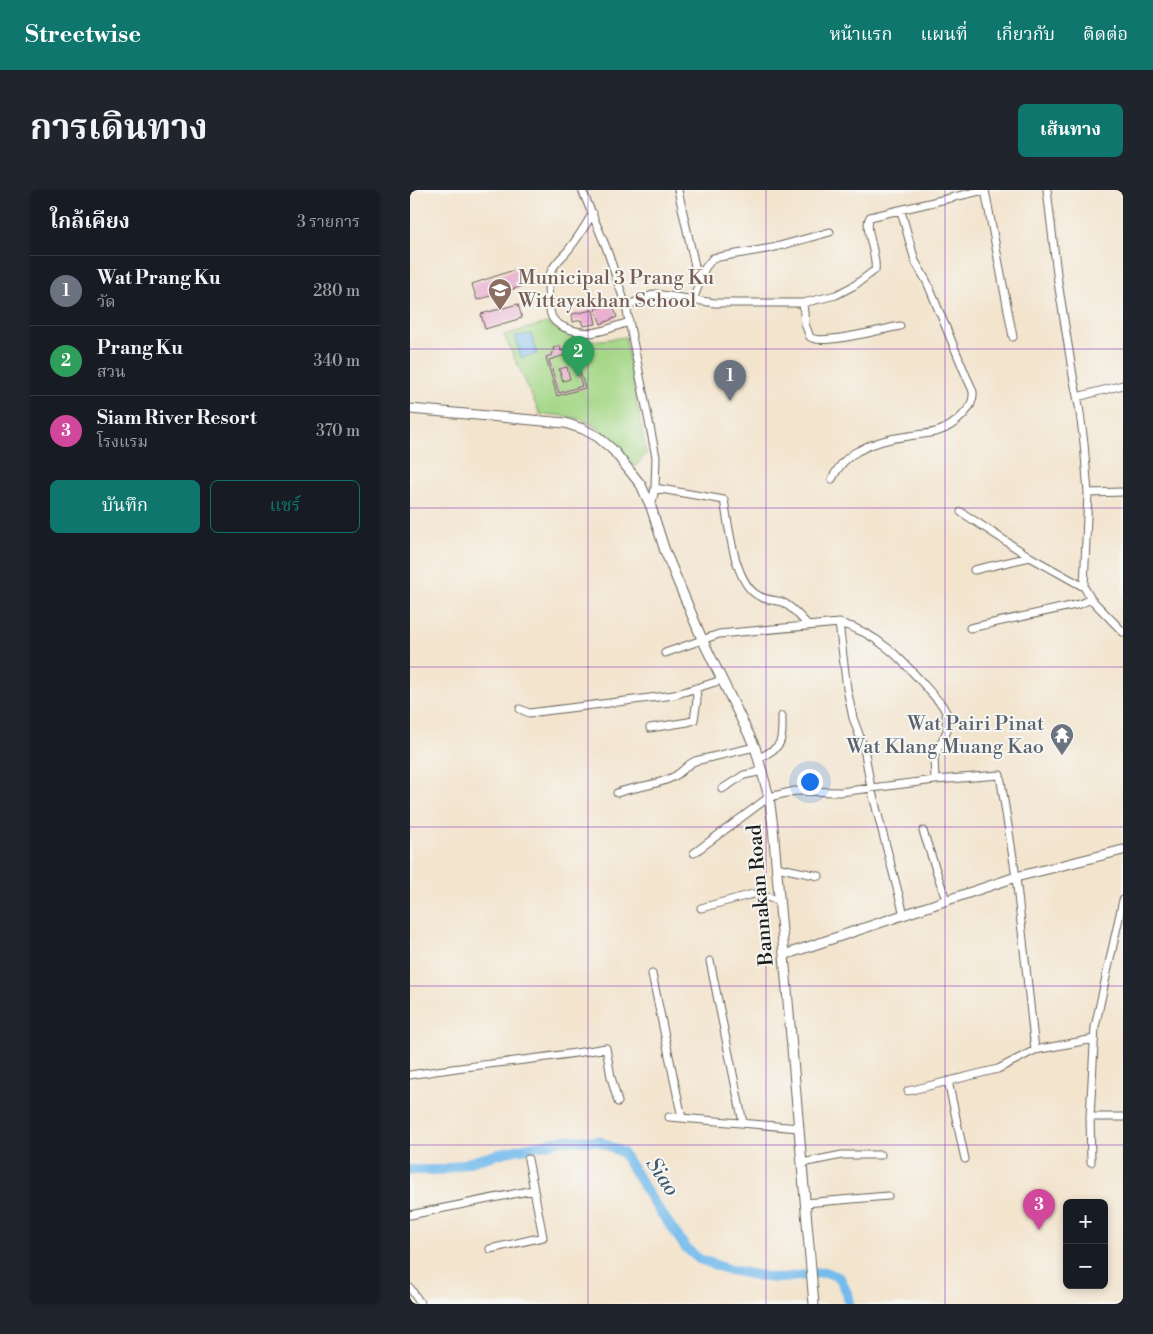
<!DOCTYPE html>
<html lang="th">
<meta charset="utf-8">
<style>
body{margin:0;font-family:"Libre Bodoni","Noto Serif Thai",serif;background:#20242c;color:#f1f3f6}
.controls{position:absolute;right:15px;bottom:15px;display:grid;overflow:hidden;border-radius:8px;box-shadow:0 2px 8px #0003}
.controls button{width:45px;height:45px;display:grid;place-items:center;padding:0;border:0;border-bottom:1px solid #363941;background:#171b24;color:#f1f3f6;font:25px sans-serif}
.you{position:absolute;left:399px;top:591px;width:18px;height:18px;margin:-12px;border:4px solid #fff;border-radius:50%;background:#1a73e8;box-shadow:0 0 0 8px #1a73e833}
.badge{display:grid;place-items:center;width:32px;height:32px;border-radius:50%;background:#0f766e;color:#fff;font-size:16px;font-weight:700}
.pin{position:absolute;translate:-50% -41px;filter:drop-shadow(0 1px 2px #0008)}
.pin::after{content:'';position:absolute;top:26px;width:18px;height:15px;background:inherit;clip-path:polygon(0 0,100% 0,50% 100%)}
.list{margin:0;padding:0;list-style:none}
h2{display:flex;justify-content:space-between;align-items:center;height:65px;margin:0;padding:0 20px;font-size:21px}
h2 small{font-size:16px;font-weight:400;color:#9ea1a6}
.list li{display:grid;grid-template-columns:32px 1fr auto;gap:15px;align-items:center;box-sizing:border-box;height:70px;padding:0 20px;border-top:1px solid #363941}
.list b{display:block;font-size:19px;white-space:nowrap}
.list p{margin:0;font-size:16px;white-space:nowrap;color:#9ea1a6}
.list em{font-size:16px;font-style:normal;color:#9ea1a6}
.actions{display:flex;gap:10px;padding:15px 20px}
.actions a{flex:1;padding:11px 0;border:1px solid #0f766e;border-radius:8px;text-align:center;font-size:18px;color:#0f766e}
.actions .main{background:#0f766e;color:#fff}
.map{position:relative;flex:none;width:713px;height:1114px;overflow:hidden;border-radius:8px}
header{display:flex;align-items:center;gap:30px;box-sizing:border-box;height:70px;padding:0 25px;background:#0f766e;color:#fff}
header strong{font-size:24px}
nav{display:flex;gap:28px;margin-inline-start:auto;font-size:18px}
.intro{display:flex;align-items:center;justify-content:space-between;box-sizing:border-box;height:120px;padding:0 30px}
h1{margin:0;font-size:35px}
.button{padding:12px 22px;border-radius:8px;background:#0f766e;color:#fff;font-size:18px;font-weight:700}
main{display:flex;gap:30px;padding:0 30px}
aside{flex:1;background:#171b24;border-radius:8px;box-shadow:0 2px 8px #0003}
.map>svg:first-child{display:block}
.green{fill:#a4d786;stroke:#607a51}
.water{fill:#75bbec;stroke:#486c84}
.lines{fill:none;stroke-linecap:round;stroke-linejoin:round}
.canal{stroke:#75bbec;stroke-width:10}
.building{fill:#eab0d0;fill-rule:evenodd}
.minor-casing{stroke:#67625a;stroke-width:9}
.tertiary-casing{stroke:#67625a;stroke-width:11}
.minor{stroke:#fff;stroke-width:7}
.tertiary{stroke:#fff;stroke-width:9}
.grid{fill:none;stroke:#7b2cbf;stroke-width:1;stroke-opacity:0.55}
.labels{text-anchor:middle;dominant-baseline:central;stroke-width:4;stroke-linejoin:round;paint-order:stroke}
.education-label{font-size:20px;fill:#785e54;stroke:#f6f6f2;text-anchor:start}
.worship-label{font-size:20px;fill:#5b616d;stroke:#f6f6f2;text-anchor:end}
.street-label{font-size:20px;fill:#1c1c1c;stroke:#f6f6f2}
.water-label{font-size:21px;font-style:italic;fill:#405c6f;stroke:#f6f6f2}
</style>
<header>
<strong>Streetwise</strong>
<nav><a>หน้าแรก</a><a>แผนที่</a><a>เกี่ยวกับ</a><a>ติดต่อ</a></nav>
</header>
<div class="intro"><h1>การเดินทาง</h1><a class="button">เส้นทาง</a></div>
<main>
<aside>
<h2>ใกล้เคียง<small>3 รายการ</small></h2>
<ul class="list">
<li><span class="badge" style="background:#6b7280">1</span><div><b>Wat Prang Ku</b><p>วัด</p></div><em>280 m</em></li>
<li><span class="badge" style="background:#2e9e5b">2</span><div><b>Prang Ku</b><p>สวน</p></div><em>340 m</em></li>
<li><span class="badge" style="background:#d1479c">3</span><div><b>Siam River Resort</b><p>โรงแรม</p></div><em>370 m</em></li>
</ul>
<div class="actions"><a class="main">บันทึก</a><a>แชร์</a></div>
</aside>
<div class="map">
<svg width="713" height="1114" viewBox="0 0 713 1114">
<rect width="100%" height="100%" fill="#f6f6f2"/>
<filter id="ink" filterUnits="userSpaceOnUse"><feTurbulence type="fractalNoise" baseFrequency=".02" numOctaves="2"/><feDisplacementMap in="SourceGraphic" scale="10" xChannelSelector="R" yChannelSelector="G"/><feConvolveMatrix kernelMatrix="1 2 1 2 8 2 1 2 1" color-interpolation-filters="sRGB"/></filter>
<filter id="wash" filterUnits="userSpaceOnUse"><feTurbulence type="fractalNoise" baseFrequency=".0096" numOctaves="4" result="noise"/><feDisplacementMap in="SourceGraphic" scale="20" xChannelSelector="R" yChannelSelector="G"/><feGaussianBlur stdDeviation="1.12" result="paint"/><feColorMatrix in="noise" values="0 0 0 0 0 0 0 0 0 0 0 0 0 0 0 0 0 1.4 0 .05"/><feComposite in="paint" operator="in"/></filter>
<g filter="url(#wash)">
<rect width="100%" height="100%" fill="#f3e4ce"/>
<!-- green -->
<path class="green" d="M 137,133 C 166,154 180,152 215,147 L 236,264 L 225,277 C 209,257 191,234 165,228 C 154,225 141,225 130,224 L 94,145 Z"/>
<!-- water -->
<path class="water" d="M 121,144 L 127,164 L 111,168 L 105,146 Z"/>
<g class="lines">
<!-- canal -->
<path class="canal" d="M 0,980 L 32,980 L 96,962 L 155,950 L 189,951 L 213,963 L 242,1010 L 276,1058 L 289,1069 L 320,1080 L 362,1088 L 373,1088 L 416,1082 L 430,1088 L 437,1103 L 439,1114"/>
</g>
<g id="blocks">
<!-- building -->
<path class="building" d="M 110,78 L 116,95 L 67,110 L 62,94 Z
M 202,112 L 207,127 L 191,134 L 185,119 Z
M 108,114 L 112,128 L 75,139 L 71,124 Z
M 183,120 L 186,134 L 173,136 L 171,130 L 163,132 L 162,124 Z
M 150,156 L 151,161 L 154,160 L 155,162 L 163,159 L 175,198 L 147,206 L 136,167 L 142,165 L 141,163 L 144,162 L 143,158 ZM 162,163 L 172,196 L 149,203 L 139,170 Z
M 157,177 L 160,189 L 153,191 L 149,179 Z"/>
</g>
</g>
<g filter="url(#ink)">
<use href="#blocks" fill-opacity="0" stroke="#67625a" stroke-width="1"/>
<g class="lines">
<!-- minor casing -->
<g class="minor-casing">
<path id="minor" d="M 172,0 L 196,57 L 216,116 L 246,267 L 245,298 L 241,317
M 268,0 L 289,94
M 575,0 L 603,147
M 637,0 L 648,92 L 663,186 L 669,216 L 674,253 L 678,303 L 674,397
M 183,23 C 176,34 170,45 162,55 C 156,65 145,71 141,82 C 137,91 138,102 139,112 C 140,127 142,132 156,138 C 183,148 194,140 219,132
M 283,110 L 295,78 L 303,68 L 362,58 L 420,42
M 393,113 L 395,134 L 400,147 C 410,156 474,139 490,136
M 216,116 L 245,104 L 305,113 L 393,113 L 426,105 L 445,95 L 465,80 C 468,66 453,37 460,27 L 574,0
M 667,207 L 713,195
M 422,289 C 428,277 436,267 448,261 C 462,253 482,248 499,246 C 509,244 520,244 529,241 C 543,236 565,219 563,202 C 562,198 559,192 557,188 L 517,92 L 505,71 L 491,21
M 245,298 L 314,310 C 319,336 324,394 349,406 C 356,410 364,410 372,412 C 382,416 391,428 398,435
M 678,303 L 713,302
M 551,322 L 620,367 L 674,397 L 681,409 L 713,442
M 564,380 L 620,367
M 429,433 L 437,499 L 443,528 L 454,558 L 461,598 L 494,725
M 560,438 L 670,414 L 681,409
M 255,463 L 309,444 L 429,433 C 475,444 502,482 532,515 L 536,522 L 537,541 L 524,567 L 525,590 L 430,602 L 385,601 L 359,607 L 284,663
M 110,519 L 119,523 L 264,505 L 312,490
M 240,538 L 278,532 L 284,530 L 287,510 L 286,498
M 349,568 C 374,556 372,552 372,526
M 525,590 L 590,585 L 606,687 L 625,860
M 312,599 L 334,585 L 353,581
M 207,603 C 225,596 246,596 263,587 C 272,583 276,575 285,571 L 345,557
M 513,641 L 536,710
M 366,677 L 409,686
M 291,718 L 343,704 L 369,710
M 300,771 L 333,933
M 242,784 L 272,928
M 0,885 C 65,874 131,870 196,858 L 201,887 L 208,912
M 538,891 L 555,969
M 498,901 L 588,879 L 625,860 L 684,849
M 259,927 L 389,938
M 680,927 L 713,927
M 681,972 L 680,927 L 685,837 L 713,710
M 392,973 L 432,965 L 471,965
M 395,1013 L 478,1006
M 0,1025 L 123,1000
M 80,1059 L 133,1047 L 118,969
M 0,1098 L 11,1114"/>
</g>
<!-- tertiary casing -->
<g class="tertiary-casing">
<path id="tertiary" d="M 0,219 L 155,233 L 173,239 L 188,247 L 203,260 L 231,295 L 241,317 L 255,361 L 292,449 L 345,557 L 359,607 L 363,637 L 404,1114
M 374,765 L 606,687 L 713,660"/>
</g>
<!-- minor -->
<use href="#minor" class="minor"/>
<!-- tertiary -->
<use href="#tertiary" class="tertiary"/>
</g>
</g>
<!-- grid -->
<path class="grid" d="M 178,0 L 178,1114M 356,0 L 356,1114M 535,0 L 535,1114M 0,159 L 713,159M 0,318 L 713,318M 0,477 L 713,477M 0,637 L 713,637M 0,796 L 713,796M 0,955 L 713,955"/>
<!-- icons -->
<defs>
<g id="school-pin" transform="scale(1.25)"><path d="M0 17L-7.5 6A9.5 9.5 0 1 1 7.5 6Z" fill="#8d6e63" stroke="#f6f6f2"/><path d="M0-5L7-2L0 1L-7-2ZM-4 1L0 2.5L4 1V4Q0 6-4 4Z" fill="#fff"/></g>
<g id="temple-pin" transform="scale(1.25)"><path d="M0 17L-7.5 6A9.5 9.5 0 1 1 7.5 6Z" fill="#6b7280" stroke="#f6f6f2"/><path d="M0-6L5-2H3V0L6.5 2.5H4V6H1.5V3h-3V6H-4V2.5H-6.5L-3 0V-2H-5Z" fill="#fff"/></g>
</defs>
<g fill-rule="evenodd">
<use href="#school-pin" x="90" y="100"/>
<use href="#temple-pin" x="652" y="545"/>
</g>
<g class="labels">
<!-- education labels -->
<g class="education-label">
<text x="108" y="88">Municipal 3 Prang Ku<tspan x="108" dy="23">Wittayakhan School</tspan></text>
</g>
<!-- worship labels -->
<g class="worship-label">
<text x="634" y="534">Wat Pairi Pinat<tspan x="634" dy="23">Wat Klang Muang Kao</tspan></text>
</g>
<!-- street labels -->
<g class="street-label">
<text transform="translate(351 705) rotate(-95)">Bannakan Road</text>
</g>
<!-- water labels -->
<g class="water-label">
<text transform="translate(252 987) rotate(56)">Siao</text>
</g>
</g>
</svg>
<div class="controls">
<button>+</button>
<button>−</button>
</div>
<div class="you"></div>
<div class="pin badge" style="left:320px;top:211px;background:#6b7280">1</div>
<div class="pin badge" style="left:168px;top:187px;background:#2e9e5b">2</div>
<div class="pin badge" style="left:629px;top:1040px;background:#d1479c">3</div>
</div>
</main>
